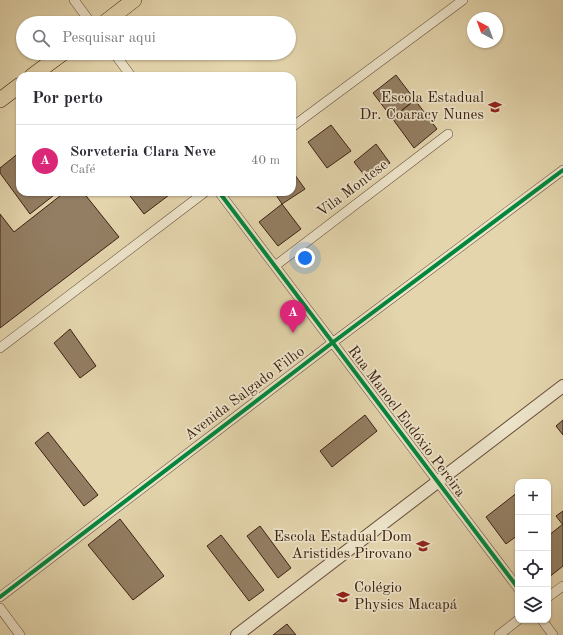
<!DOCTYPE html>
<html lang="pt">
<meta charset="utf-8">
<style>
body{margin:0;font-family:"Old Standard TT",serif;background:#f2f2f3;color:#2b2b33}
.controls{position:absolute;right:12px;bottom:12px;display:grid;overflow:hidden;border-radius:8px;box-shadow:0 1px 3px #0004}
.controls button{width:36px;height:36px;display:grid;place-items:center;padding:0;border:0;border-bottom:1px solid #e1e1e2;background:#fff;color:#2b2b33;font:20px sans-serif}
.compass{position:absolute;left:467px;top:12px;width:36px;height:36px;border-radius:50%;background:#fff;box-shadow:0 1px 3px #0004;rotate:319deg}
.you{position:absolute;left:305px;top:258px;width:14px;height:14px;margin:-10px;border:3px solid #fff;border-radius:50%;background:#1a73e8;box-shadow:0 0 0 6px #1a73e833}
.badge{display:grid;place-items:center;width:26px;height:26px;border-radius:50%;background:#db2777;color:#fff;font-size:13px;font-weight:700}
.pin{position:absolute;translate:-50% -33px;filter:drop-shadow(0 1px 2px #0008)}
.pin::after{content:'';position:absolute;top:21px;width:14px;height:12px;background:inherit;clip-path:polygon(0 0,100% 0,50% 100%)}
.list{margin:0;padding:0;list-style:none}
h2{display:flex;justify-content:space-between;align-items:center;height:52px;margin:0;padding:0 16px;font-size:17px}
h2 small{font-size:13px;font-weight:400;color:#7c7c81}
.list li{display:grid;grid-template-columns:26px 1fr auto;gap:12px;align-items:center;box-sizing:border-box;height:72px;padding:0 16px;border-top:1px solid #e1e1e2}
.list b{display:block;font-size:15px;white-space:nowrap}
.list p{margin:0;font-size:13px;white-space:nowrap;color:#7c7c81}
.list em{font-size:13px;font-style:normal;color:#7c7c81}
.icon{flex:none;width:22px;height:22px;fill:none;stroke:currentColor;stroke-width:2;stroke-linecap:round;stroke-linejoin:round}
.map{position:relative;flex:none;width:563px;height:635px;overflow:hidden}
.search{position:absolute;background:#fff;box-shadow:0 1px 3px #0004;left:16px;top:16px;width:280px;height:44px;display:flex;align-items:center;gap:10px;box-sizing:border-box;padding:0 14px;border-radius:22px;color:#7c7c81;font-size:15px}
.panel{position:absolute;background:#fff;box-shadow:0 1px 3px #0004;left:16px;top:72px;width:280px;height:124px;border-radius:12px}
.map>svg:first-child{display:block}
.building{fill:#937e63;stroke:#3c2012}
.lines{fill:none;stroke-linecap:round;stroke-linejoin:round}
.minor-casing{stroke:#664d39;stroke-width:10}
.tertiary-casing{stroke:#664d39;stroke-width:14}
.primary-casing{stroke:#3c2012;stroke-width:16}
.minor{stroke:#ede4ca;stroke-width:9}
.tertiary{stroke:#ede4ca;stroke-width:12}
.primary{stroke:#e4d5ad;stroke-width:15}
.cycleway-casing{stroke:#ede4ca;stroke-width:6}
.cycleway{stroke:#00873e;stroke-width:4}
.labels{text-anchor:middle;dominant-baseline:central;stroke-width:3.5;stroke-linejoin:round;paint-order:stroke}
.poi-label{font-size:15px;fill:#3c2012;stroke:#ede4ca;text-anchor:end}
.street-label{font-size:15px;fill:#3c2012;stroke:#ede4ca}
</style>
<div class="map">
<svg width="563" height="635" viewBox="0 0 563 635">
<rect width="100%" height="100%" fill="#e4d5ad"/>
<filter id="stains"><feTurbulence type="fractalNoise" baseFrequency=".005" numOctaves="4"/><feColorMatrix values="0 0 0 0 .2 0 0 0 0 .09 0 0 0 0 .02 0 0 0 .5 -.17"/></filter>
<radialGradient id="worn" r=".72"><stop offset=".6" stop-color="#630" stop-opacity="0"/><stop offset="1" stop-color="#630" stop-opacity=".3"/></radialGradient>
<!-- building -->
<path class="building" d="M 396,75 L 415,100 L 392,118 L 373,93 Z
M 415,100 L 437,129 L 414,148 L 392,118 Z
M 331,125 L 351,151 L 327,168 L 308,142 Z
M 376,144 L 390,163 L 368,180 L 354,162 Z
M 20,152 L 20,192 L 58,192 L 30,214 L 0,173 L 0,168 Z
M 292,171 L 305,189 L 282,204 L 274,192 L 292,192 Z
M 65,192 L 83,192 L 119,237 L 0,328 L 0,214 L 14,232 Z
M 127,192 L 173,192 L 144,214 Z
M 282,204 L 301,229 L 278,246 L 259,222 Z
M 70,329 L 96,366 L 80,378 L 54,343 Z
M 365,415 L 377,431 L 332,467 L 320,451 Z
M 563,420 L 563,435 L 556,426 Z
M 48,432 L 98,495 L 84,506 L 35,443 Z
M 518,492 L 518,535 L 506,544 L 486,517 Z
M 563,511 L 563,525 L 556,516 Z
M 120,519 L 164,576 L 133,600 L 88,545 Z
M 563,524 L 563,566 L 548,578 L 548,536 Z
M 260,526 L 291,568 L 278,578 L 247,536 Z
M 221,535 L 264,590 L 249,601 L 207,546 Z
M 287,624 L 296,635 L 273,635 Z"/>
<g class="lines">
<!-- minor casing -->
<g class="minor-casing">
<path id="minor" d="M 74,0 L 91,23
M 114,53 L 131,76
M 292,127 L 463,0
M 219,192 L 518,588
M 275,266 L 448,134
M 0,348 L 205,192
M 0,597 L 332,343 L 563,170
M 548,597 L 563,586
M 0,608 L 20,635
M 542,620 L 553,635
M 499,635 L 518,620"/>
</g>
<!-- tertiary casing -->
<g class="tertiary-casing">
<path id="tertiary" d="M 237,635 L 563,386"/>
</g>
<!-- primary casing -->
<g class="primary-casing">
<path id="primary" d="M 104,23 L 134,0
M 32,76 L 63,53
M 0,100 L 20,85"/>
</g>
<!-- minor -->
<use href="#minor" class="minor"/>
<!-- tertiary -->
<use href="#tertiary" class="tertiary"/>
<!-- primary -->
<use href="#primary" class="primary"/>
<!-- cycleway casing -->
<g class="cycleway-casing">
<path id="cycleway" d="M 219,192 L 518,588
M 0,597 L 332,343 L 563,170"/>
</g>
<!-- cycleway -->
<use href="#cycleway" class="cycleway"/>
</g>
<!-- icons -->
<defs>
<g id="school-bare" transform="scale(1.08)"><path d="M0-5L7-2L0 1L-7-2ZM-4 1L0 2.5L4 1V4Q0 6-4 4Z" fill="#8f2418" stroke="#ede4ca" stroke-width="2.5" paint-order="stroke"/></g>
</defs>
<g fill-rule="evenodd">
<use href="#school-bare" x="495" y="107"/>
<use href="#school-bare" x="423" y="546"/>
<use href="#school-bare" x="343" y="597"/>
</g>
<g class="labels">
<!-- poi labels -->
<g class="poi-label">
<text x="484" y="98">Escola Estadual<tspan x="484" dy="17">Dr. Coaracy Nunes</tspan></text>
<text x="412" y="537">Escola Estadual Dom<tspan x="412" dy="17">Aristides Pirovano</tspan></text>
<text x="354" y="588" text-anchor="start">Colégio<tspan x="354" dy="17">Physics Macapá</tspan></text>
</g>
<!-- street labels -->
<g class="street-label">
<text transform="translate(353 189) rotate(-37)">Vila Montese</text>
<text transform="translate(245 394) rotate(-37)">Avenida Salgado Filho</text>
<text transform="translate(406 422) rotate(53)">Rua Manoel Eudóxio Pereira</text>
</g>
</g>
<rect width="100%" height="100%" filter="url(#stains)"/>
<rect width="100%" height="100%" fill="url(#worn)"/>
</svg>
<div class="controls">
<button>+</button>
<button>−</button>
<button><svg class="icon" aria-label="locate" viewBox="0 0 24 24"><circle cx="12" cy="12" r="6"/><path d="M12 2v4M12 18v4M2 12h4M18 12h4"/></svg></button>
<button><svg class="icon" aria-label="layers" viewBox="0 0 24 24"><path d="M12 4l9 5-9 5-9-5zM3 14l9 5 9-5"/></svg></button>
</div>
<svg class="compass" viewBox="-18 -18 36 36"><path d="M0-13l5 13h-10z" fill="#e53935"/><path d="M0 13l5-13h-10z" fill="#7c7c81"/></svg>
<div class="you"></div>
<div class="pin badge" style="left:293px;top:333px">A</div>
<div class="search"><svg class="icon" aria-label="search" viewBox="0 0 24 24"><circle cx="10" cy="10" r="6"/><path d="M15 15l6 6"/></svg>Pesquisar aqui</div>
<section class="panel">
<h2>Por perto<small></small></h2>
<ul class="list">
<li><span class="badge">A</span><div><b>Sorveteria Clara Neve</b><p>Café</p></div><em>40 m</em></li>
</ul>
</section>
</div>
